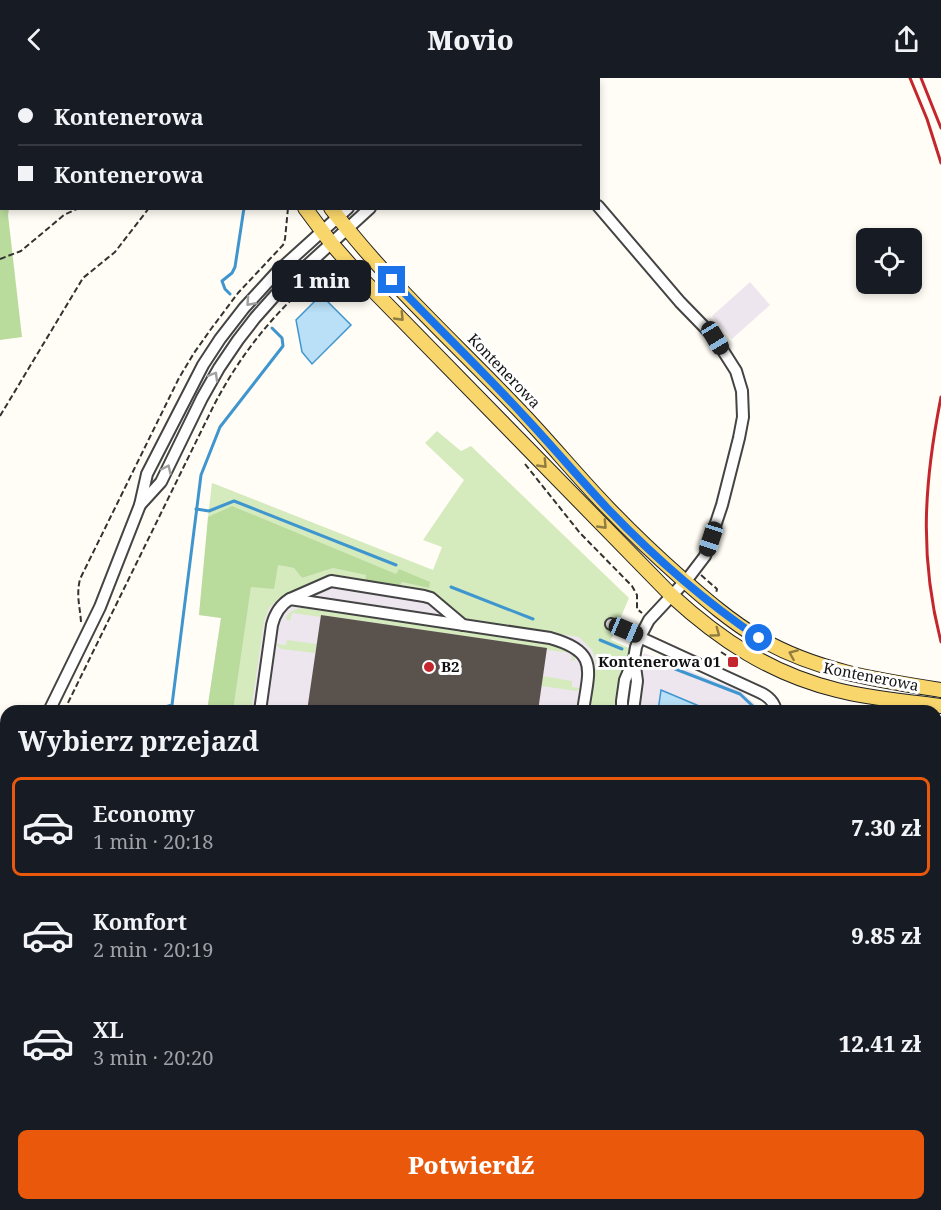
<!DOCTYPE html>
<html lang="pl">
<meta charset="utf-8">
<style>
body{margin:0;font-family:"Noto Serif",serif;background:#242831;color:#f1f3f6;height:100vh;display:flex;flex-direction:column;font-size:22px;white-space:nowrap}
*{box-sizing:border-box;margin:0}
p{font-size:20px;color:#9ea1a6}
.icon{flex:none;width:33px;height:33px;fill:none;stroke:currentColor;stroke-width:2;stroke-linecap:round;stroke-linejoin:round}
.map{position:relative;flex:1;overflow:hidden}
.sheet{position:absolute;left:0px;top:627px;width:942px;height:506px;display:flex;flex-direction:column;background:#171b24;border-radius:18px 18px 0 0;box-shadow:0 3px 9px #0003}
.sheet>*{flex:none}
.guide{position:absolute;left:0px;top:0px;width:600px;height:132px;box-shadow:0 3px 9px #0003;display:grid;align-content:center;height:132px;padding:0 18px;background:#171b24}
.fabs{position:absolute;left:856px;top:150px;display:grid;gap:12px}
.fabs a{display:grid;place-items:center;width:66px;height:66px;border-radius:9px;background:#171b24;box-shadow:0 3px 9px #0003;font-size:30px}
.end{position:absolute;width:27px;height:27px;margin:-14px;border:8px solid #1a73e8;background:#fff;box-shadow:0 0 0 3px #fff}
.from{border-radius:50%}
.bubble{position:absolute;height:42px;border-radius:9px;background:#171b24;box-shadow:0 3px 9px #0003;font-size:20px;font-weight:800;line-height:42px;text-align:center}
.car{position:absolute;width:18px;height:36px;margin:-18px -9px;border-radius:8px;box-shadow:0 0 4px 2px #0007;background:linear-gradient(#222 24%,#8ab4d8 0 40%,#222 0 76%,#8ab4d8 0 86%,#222 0)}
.guide b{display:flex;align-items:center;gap:21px;height:57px;font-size:22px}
.guide b+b{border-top:2px solid #363941}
.guide i{width:15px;height:15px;background:#f1f3f6}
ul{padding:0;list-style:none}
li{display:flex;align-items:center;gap:18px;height:99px;margin:0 12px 9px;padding:0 6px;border:3px solid transparent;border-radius:9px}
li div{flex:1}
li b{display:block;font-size:22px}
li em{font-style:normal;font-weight:800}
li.active{border-color:#ea580c}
li>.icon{width:54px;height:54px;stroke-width:1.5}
h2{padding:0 18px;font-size:27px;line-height:72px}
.action{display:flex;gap:12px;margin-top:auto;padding:12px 18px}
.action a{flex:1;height:69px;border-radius:9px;background:#ea580c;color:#fff;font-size:24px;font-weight:800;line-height:69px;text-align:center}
header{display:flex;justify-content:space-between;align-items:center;height:78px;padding:0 18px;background:#171b24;font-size:27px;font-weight:800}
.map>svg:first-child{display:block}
.industrial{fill:#eee6ef}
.green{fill:#d5ebbd}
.forest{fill:#b9dc9c}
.water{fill:#b9e0f7;stroke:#3f96cf;stroke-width:1.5}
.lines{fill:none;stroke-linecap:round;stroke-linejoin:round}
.stream{stroke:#3f96cf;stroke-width:3}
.building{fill:#5a524d}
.minor-casing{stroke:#444;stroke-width:14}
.major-casing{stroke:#222;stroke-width:16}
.path{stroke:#333;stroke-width:2;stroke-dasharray:6 3;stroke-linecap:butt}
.minor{stroke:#fff;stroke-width:10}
.major{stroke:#f9d66b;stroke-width:14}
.rail{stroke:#c4262e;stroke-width:3}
.oneway{stroke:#a0a0a0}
.oneway2{stroke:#917d42}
.route{stroke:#1a73e8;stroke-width:8}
.poi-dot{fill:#c4262e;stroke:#fff;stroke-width:2}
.labels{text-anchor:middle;stroke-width:6;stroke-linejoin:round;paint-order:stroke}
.street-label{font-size:15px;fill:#111;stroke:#fff}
.poi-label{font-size:15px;font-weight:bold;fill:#111;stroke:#fff;text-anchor:end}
</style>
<header><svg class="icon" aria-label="back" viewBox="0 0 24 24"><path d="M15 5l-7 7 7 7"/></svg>Movio<svg class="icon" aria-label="share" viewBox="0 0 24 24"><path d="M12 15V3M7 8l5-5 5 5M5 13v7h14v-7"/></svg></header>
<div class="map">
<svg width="941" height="1132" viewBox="0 0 941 1132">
<rect width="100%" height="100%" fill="#fffdf5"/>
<!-- industrial -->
<g class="industrial">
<polygon points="750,204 770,227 732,261 712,238"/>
<polygon points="212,405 629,570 628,580 642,582 644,575 741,613 762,633 207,633 221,540 199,537"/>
<polygon points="936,690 941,692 941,956 936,984"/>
<polygon points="170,1127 910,1127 909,1132 172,1132 172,1129"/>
</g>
<!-- green -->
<g class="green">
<polygon points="437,353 461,373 471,368 629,520 611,562 629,570 627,580 610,578 610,576 602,575 601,587 609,588 609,584 627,586 618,633 589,633 596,583 592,572 579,559 462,540 429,516 329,501 278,521 269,530 264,544 251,633 233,633 251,509 278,487 294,490 302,500 333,490 366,497 365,503 401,508 402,504 429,510 398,492 397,497 208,439 212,405 433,492 442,469 423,462 464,402 425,365"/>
<path d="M304,530L547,565C558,567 571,569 575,581V582L571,583L572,575L547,572L546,570L321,537V539L292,535L290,543L286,541L287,537C292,532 298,530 304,530Z"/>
<polygon points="287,562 317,566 315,575 281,571 277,568 277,566 286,567"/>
<polygon points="543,598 572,603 572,609 581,610 577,613 541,608"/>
<polygon points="0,876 6,879 6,1126 119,1127 118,1132 0,1132"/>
</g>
<!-- forest -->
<g class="forest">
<polygon points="0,0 30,0 29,1 2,2 2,130 9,131 8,137 22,259 0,262"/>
<polygon points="232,428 396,496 399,491 430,504 429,510 402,504 400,508 365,504 366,497 333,490 302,500 294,490 278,487 274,511 251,509 233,633 207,633 221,540 199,537 208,439"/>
<polygon points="936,1078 941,1078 941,1132 919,1132 920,1127 936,1126"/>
</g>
<!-- water -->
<g class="water">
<polygon points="321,217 351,247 312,286 302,274 296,242"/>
<polygon points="661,612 711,633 658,633"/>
</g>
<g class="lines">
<!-- stream -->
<g class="stream">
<polyline points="230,216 225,211 222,203 232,195 235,189 244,130"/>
<polyline points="196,431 209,433 234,423 396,487"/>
<polyline points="451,509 533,541"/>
<polyline points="600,562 622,571"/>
<polyline points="652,582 740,616 758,633"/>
<polyline points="151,633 172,627 201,397 220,349 283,268 282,260 272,250"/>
<polyline points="936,695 941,697"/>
<polyline points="0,853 6,840"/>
<polyline points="0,856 6,859"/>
<polyline points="133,1132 133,1126"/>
</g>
</g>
<!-- building -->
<polygon class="building" points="321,537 547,570 538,633 307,633"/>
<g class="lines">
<!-- minor casing -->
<g class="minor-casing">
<g id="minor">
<polyline points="498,0 499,2"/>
<polyline points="526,2 528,0"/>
<polyline points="598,128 680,224 715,260 736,293 742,313 743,339 739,360 722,427 705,478 689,499 649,542 640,559 636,569 634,581 625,602 622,623 622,633"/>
<polyline points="140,427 161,404 202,320 219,290 238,262 255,240 279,213 370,130"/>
<polyline points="290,521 331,503 424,518 431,520 463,547"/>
<path d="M611,546L759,614C768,618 774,623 776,633"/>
<polyline points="49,633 100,529 140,427 147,396 203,287 220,261 244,230 276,195 348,130"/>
<path d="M260,633L272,547C275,535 280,527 290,521L550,560C599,574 589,591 583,633"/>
<polyline points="633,633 637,603 634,581"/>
<polyline points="0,733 6,721"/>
<polyline points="189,1132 189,1126"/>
<polyline points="513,1132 514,1126"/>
<polyline points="605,1132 606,1126"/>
<polyline points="867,1132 869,1126"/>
</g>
</g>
<!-- major casing -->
<g class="major-casing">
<g id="major">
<polyline points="223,0 224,2"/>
<polyline points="245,0 246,2"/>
<path d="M305,130L331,165L365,204L671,517C720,562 771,596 837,612C871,621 906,623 941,628"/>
<path d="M331,130C386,203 454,264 516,329C548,362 576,397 608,430C631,454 655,477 680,499C705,521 730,543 759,560C816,593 877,602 941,612"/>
</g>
</g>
<!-- path -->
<g class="path">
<polyline points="0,181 21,173 64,137 79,130"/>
<polyline points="0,338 83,200 115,174 149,130"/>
<polyline points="525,386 580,455 632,508 637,517 637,531 642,535"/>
<polyline points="701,497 717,511 716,515"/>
<path d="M81,544C80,528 76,518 80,501L179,300L194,275L211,251L238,215L283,167L285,161L288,130"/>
<polyline points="721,574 738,585"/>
<path d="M64,633L214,327C240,277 273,236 315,200L322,198L349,204"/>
<polyline points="938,659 939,638"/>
<polyline points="936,679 941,680"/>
<polyline points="0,765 6,753"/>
<polyline points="0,892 6,893"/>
<polyline points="114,1132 115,1126"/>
</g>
<!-- minor -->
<use href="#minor" class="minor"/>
<!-- major -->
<use href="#major" class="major"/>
<!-- rail -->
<g class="rail">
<polyline points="910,0 927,41 941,85"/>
<polyline points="921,0 941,50"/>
<path d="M941,319C924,405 919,478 941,564"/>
</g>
</g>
<!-- one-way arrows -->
<defs><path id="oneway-chevron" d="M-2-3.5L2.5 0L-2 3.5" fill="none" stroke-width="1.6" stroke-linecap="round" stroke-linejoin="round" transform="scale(1.5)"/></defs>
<g class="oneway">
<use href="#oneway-chevron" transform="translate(250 224) rotate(132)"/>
<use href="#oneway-chevron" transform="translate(214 298) rotate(-60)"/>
<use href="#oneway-chevron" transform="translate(167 391) rotate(-65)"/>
</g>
<g class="oneway2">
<use href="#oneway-chevron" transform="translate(400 239) rotate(46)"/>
<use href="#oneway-chevron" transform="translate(543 386) rotate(46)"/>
<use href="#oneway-chevron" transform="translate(603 447) rotate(46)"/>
<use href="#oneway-chevron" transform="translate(716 555) rotate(36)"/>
<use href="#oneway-chevron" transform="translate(793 576) rotate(-157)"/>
</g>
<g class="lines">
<!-- route -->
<path class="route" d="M392,202C436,248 482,292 525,339C553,369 579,400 607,430C653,478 704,523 759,560"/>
</g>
<!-- markers -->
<g class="poi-dot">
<rect x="727" y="578" width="12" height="12" rx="3"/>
<circle cx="429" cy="589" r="6"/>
</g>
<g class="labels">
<!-- street labels -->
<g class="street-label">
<text transform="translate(504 293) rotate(46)" y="5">Kontenerowa</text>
<text transform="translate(871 599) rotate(11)" y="5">Kontenerowa</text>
</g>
<!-- poi labels -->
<g class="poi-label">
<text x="721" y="589">Kontenerowa 01</text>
<text x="441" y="594" text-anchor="start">B2</text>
</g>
</g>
</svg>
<div class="fabs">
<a><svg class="icon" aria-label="locate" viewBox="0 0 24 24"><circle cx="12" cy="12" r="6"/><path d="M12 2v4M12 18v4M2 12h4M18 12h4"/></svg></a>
</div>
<i class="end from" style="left:759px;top:560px"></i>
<i class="end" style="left:392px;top:202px"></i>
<div class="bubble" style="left:272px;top:182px;width:99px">1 min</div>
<i class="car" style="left:715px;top:260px;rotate:149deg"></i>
<i class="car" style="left:711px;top:461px;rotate:198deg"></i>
<i class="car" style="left:626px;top:552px;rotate:113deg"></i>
<div class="guide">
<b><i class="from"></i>Kontenerowa</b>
<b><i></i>Kontenerowa</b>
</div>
<section class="sheet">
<h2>Wybierz przejazd</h2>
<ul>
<li class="active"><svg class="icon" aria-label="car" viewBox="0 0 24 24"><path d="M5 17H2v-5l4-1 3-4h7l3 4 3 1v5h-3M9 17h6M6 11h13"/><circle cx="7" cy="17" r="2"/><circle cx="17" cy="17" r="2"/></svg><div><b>Economy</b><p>1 min · 20:18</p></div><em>7.30 zł</em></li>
<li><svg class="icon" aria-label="car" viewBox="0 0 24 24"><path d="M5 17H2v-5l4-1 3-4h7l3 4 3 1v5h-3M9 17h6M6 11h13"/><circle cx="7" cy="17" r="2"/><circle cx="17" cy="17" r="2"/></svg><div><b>Komfort</b><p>2 min · 20:19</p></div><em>9.85 zł</em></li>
<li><svg class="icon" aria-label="car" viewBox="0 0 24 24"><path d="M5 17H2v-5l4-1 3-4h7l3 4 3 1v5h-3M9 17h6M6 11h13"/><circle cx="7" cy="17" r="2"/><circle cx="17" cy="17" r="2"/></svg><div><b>XL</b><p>3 min · 20:20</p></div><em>12.41 zł</em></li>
</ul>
<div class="action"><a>Potwierdź</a></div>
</section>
</div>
